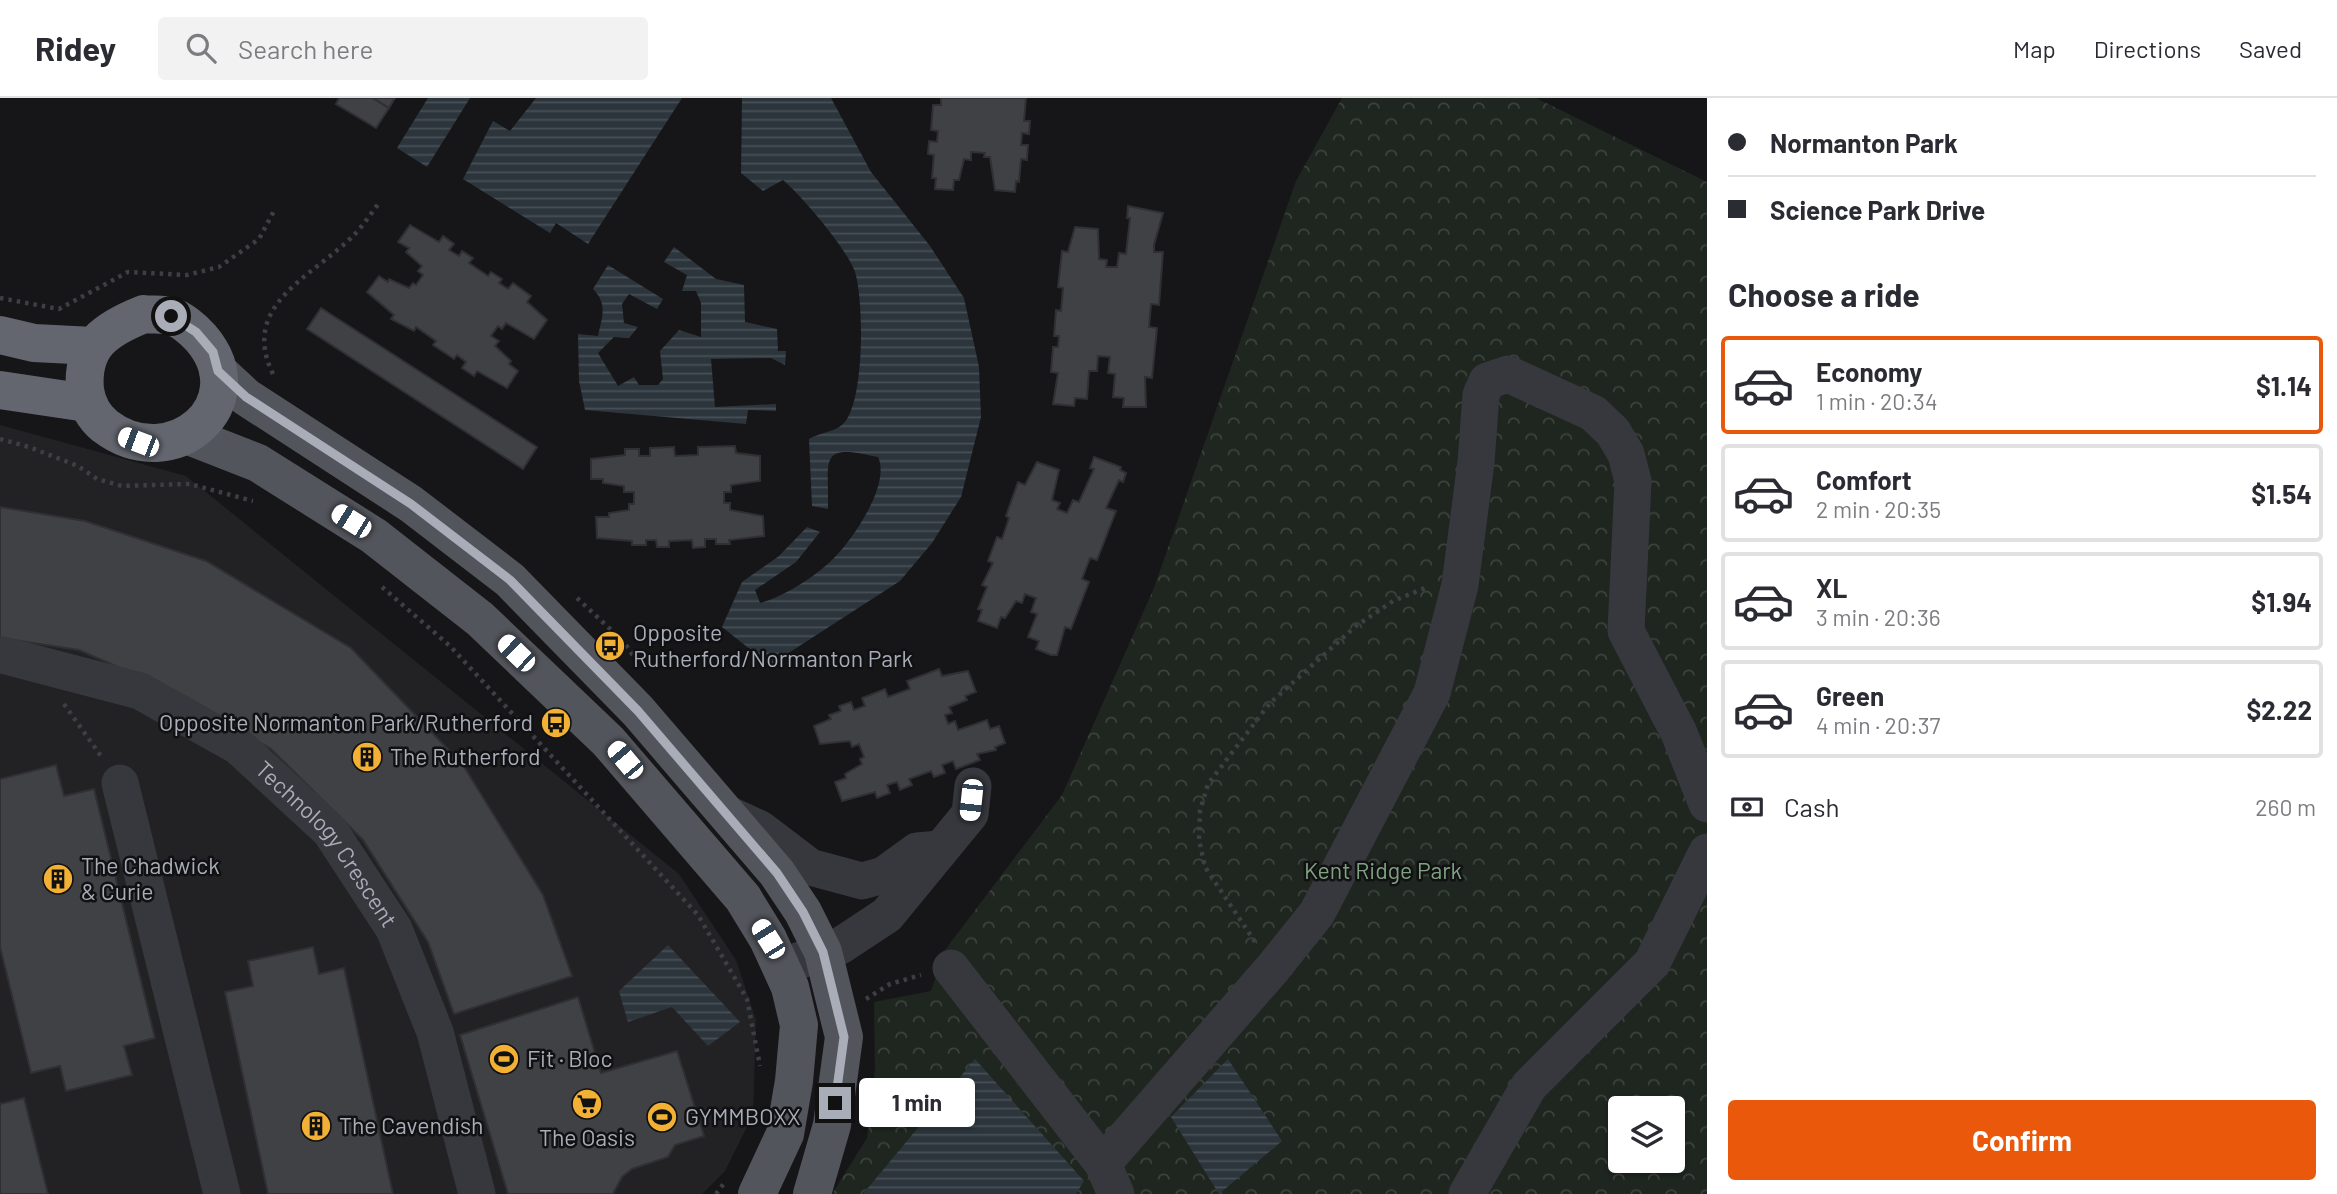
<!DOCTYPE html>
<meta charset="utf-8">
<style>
body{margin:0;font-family:Barlow,sans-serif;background:#f2f2f3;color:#2b2b33;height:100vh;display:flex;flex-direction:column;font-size:26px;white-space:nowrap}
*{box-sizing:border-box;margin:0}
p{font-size:23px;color:#7c7c81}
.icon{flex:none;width:38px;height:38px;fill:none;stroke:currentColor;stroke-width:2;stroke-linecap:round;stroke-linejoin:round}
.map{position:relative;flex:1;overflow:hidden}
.details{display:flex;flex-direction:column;background:#fff;width:630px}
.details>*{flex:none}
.hud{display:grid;align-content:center;height:154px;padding:0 21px;background:#fff}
.tools{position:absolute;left:1608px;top:998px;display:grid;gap:14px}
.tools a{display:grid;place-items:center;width:77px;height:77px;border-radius:7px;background:#fff;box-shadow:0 2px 5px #0004;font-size:35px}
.end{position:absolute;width:32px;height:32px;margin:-16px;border:9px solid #a8adb8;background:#111;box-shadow:0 0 0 4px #111}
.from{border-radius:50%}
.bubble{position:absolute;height:49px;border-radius:7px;background:#fff;box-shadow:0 2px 5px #0004;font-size:23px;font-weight:700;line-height:49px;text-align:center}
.car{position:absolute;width:21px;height:42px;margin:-21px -10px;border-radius:9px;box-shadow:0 0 5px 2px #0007;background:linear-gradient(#fff 24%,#345 0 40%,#fff 0 76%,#345 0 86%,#fff 0)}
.hud b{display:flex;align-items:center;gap:24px;height:66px;font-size:26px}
.hud b+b{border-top:2px solid #e1e1e2}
.hud i{width:18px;height:18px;background:#2b2b33}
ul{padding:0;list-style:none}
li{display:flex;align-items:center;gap:21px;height:98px;margin:0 14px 10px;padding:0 7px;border:4px solid #e1e1e2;border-radius:7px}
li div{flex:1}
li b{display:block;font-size:26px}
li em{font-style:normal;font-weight:700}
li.selected{border-color:#ea580c}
li>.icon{width:63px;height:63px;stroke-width:1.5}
h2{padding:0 21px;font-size:32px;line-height:84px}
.pay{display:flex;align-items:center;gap:18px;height:77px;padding:0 21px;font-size:26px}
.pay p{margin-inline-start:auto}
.primary-button{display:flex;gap:14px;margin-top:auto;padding:14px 21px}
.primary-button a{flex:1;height:80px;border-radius:7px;background:#ea580c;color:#fff;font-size:28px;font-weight:700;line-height:80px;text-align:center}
header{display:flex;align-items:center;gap:42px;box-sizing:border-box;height:98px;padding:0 35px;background:#fff;border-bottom:2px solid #e1e1e2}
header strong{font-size:33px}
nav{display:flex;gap:38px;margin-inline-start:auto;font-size:24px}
.search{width:490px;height:63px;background:#f2f2f3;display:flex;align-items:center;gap:18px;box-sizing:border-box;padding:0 24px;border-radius:7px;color:#7c7c81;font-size:26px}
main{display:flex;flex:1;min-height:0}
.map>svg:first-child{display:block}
.built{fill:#222225}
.park{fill:url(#park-crowns);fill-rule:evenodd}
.water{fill:url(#water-rules)}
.building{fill:#404145;stroke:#303034;stroke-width:2}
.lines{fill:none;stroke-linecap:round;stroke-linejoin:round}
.path{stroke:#3d3f44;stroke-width:4.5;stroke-dasharray:3.5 5;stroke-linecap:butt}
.minor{stroke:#37383d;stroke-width:37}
.major{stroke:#53555c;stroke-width:38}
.highway{stroke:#63666e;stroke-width:38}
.route{stroke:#a8adb8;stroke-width:9}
.labels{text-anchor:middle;stroke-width:5;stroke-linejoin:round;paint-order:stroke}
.poi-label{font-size:23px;fill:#a8adb8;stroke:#111113;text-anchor:start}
.street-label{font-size:23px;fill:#a8adb8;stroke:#111113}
.park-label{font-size:23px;fill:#7fa381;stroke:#111113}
</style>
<header>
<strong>Ridey</strong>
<div class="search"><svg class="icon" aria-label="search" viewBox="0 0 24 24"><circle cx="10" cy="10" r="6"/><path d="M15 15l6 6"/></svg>Search here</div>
<nav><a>Map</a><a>Directions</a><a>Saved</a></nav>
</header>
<main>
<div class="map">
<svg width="1707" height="1096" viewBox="0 0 1707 1096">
<defs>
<pattern id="park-crowns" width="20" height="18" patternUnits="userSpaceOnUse" patternTransform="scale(1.75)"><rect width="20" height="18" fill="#1e261f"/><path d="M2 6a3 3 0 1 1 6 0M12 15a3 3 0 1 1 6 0" fill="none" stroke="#3c433d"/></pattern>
<pattern id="water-rules" width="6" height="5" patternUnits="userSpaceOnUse" patternTransform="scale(1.75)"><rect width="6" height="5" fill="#2c353c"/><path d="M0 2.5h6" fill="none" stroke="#485056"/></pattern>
</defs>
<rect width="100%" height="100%" fill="#161618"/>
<!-- built -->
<polygon class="built" points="0,327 186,378 679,776 736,862 756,922 753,1017 725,1073 702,1096 0,1096"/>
<!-- park -->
<path class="park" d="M1342,0H1536L1707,84V1096H832L867,1040L875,972L874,904L931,893L945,852L1062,697L1154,490L1296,83ZM1620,1010H1673V1062H1620Z"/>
<!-- water -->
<g class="water">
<polygon points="428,0 470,0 427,69 397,50"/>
<polygon points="536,0 682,0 588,146 556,125 550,135 463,81 493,23 510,33"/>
<path d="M742,0H831L871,74L930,148L964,200L979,269L981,319L961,399L932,445L900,483L770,567L722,529L742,484L779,458L807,429L820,434L796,464L755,492L760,505C785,498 815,479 834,460C853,441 891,386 878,359C818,345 829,359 828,411L812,408L809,341C818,335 835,334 843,326C865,305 864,202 855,174C847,151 802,98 783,82L763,93L741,75Z"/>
<path d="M674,149L716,181L744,187L745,224L777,231L778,253H786L785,267L771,260L711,261L715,309L776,306V313L748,312L746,326L585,312L579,283L578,236L598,238C602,219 608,206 593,191L608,167L663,201L657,211L629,196L622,206L624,225L638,229L629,240L614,239L598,255L618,288L634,279L639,287H658L663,281L660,253L679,232L701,239V205L696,193H682L687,177L664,164Z"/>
<polygon points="668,847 740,924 708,948 672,909 628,924 619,893"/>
<polygon points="975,961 1084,1083 1076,1096 863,1096"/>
<polygon points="1228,961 1282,1043 1219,1096 1171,1019"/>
</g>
<!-- building -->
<g class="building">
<polygon points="339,0 373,0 389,10 376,30 336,6"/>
<polygon points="373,0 395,0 389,10"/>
<polygon points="941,0 1026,0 1024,23 1030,23 1029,36 1022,35 1021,47 1028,47 1027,62 1021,61 1019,84 1016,83 1015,94 995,92 990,59 984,59 985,55 971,54 971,62 964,61 959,82 954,82 953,92 935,91 936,80 932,80 934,57 928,56 929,43 937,44 938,33 931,32 933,7 941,7"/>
<polygon points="1128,108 1163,115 1154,147 1154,154 1163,154 1159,207 1151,206 1149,229 1157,230 1152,280 1145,279 1146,309 1123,309 1124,300 1113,299 1115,276 1108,275 1110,259 1098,258 1097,273 1089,273 1087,301 1075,300 1074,308 1053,306 1058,275 1051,274 1053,249 1058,249 1059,238 1054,238 1056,212 1061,213 1063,190 1058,189 1062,153 1068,154 1075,129 1098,131 1099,161 1107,162 1106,169 1117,169 1119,155 1126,156 1130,120 1127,120"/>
<polygon points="410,127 439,144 443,138 454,146 449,152 459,158 462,153 473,160 469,165 488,178 491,174 502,181 499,185 508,191 513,185 531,198 527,204 547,222 534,241 506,225 502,231 498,228 491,238 499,243 495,248 511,263 509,266 518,273 507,290 477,273 474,278 462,270 466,264 457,257 454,261 433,247 436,243 416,229 414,233 391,221 394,217 367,194 379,178 388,184 389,181 409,190 413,185 416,187 423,177 418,173 422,168 406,154 409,150 398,144"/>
<polygon points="321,210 537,349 523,371 307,231"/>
<polygon points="735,348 736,355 760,358 760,383 731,387 731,394 724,394 724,405 730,405 730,412 763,418 764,438 729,442 730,446 716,446 716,441 705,441 705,449 693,450 692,442 669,443 669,449 657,449 656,442 646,442 646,447 632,447 632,443 597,440 596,419 609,419 609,415 629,412 629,406 634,406 634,394 624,394 624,388 603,385 603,381 591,381 591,361 625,357 625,351 639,351 639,358 650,358 650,350 674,349 675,358 698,357 698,349"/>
<polygon points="1094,359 1121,369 1120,372 1126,375 1123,384 1119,382 1106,410 1116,413 1097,462 1090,460 1082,481 1089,484 1071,531 1065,529 1057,557 1051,557 1036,551 1039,543 1028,539 1037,516 1031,514 1036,500 1025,496 1022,505 1016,503 1005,520 1001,519 997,530 978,523 982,512 978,511 987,489 982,487 993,465 988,463 997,439 1002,441 1009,420 1006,418 1018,384 1025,387 1037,364 1059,372 1052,402 1060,405 1057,411 1067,415 1073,402 1079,404 1094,371 1090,370"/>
<polygon points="0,409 85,423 206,463 351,550 463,667 543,797 572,878 454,916 428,844 363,742 271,651 168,591 79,552 0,540"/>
<polygon points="939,571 942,578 968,573 976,594 965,598 967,602 949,609 952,615 945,617 948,626 955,623 958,632 987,622 990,631 999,628 1005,645 995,649 996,652 977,656 980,662 956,671 953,663 942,667 945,675 934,679 931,673 909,681 912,687 900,692 897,684 887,687 890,695 877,700 875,694 842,703 835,684 846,680 845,676 862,666 860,661 864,659 859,646 852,649 850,643 820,646 814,628 831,621 829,617 841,613 839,608 851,604 854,612 865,608 862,600 885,591 888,599 910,591 907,583"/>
<polygon points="56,667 64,698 94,691 155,940 124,948 132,977 66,993 60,968 31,975 0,849 0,681"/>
<polygon points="313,849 319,876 344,870 393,1096 268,1096 225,894 253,888 248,863"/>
<polygon points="578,899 601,975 677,953 704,1038 675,1047 668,1059 632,1071 622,1079 613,1096 508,1096 460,937"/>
<polygon points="24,1000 48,1096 0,1096 0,1006"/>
</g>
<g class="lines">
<!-- path -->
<g class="path">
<polyline points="0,200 59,211 128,174 187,177 219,169 259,141 275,111"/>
<path d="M273,276C239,207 312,179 353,138C363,128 371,115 380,104"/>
<polyline points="0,341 29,349 78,368 97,381 122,388 190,386 253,403"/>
<polyline points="382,489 450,548 698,817 747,901 760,968"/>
<polyline points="577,500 624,544 634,559"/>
<polyline points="64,606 103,661"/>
<polyline points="1255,844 1205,769 1199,742 1200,713 1208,686 1270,605 1356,528 1393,503 1428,489"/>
<polyline points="866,901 890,886 921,877"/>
<polyline points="716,1096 725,1084"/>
</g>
<!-- minor -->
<g class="minor">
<path id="s1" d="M2,557L140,593L238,648L330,733L394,831L435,934L477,1096"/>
<polyline points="120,685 222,1096"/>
<polyline points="730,717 760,731 810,769 862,783 884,777 917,753 940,751"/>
<polyline points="781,869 840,848 887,817 970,716 973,688"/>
<polyline points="951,870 1103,1066 1116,1096"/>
<polyline points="1112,1055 1273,870 1317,815 1432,595 1460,487 1476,364 1481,297 1487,283 1508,276 1593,315 1613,334 1626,356 1633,383 1626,533 1679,635 1707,706"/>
<polyline points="1467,1096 1529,988 1652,865 1707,754"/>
</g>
<!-- major -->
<g class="major">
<polyline points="218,273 246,299 411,406 510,482 638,613 777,775 803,814 823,854 844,939 832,1027 812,1096"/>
<polyline points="189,338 258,365 374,438 480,521 608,643 743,800 768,841 790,889 799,927 794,983 785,1036 757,1096"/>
</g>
<!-- highway -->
<g class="highway">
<path d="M144,216C152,217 163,216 171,218C181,221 194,232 201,240C257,305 172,379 105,328C94,319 87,306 85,292C81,247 106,231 144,216Z"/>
<polyline points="0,237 34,245 93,248"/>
<polyline points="0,292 87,305"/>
</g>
</g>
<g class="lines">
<!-- route -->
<polyline class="route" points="171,218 196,234 213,254 218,273 246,299 411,406 510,482 638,613 777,775 803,814 823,854 844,939 835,1005"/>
</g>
<!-- icons -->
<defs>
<g id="bus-disc" transform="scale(1.575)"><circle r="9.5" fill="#f2b134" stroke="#111113"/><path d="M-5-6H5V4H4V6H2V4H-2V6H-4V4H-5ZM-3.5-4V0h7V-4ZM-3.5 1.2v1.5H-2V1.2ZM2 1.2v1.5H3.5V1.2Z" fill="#111"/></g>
<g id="building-disc" transform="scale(1.575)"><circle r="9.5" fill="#f2b134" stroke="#111113"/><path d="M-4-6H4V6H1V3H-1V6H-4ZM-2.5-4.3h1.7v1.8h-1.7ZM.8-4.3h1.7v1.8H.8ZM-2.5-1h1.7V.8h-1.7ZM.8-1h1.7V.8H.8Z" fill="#111"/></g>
<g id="stadium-disc" transform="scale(1.575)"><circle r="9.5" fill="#f2b134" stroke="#111113"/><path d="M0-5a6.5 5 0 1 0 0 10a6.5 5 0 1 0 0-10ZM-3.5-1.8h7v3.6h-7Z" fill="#111"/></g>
<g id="supermarket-disc" transform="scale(1.575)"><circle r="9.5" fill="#f2b134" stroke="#111113"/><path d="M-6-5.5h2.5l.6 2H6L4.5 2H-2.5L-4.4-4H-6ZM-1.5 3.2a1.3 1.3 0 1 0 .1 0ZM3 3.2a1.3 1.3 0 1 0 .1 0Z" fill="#111"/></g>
</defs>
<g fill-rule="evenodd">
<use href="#bus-disc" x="610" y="548"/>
<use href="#bus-disc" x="556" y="625"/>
<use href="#building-disc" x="367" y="659"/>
<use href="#building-disc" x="58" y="781"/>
<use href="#stadium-disc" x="504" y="961"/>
<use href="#supermarket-disc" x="587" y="1006"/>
<use href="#stadium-disc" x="662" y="1019"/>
<use href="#building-disc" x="316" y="1028"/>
</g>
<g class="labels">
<!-- poi labels -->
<g class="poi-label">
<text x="633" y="543">Opposite<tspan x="633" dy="26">Rutherford/Normanton Park</tspan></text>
<text x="533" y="633" text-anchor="end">Opposite Normanton Park/Rutherford</text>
<text x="390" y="667">The Rutherford</text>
<text x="81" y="776">The Chadwick<tspan x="81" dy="26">&amp; Curie</tspan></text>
<text x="527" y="969">Fit · Bloc</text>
<text x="685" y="1027">GYMMBOXX</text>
<text x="339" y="1036">The Cavendish</text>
<text x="587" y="1048" text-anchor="middle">The Oasis</text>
</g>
<!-- street labels -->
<g class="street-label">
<text dy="8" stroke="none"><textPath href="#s1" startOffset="388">Technology Crescent</textPath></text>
</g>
<!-- park labels -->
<g class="park-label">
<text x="1383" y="781">Kent Ridge Park</text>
</g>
</g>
</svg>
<div class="tools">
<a><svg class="icon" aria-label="layers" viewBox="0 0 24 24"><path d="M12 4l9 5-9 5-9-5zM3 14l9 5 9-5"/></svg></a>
</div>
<i class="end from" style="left:171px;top:218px"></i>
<i class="end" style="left:835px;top:1005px"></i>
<div class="bubble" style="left:859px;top:980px;width:116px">1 min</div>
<i class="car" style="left:138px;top:344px;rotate:291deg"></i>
<i class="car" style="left:351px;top:423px;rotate:302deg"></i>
<i class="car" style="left:516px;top:555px;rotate:314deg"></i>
<i class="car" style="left:625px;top:662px;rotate:320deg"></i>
<i class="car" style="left:971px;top:702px;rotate:186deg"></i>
<i class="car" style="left:768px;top:841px;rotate:328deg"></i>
</div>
<section class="details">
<div class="hud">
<b><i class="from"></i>Normanton Park</b>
<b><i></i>Science Park Drive</b>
</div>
<h2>Choose a ride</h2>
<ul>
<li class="selected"><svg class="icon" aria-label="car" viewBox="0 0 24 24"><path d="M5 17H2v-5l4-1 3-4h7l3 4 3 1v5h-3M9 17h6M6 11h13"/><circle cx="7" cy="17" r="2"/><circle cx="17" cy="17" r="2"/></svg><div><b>Economy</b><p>1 min · 20:34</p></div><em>$1.14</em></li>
<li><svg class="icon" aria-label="car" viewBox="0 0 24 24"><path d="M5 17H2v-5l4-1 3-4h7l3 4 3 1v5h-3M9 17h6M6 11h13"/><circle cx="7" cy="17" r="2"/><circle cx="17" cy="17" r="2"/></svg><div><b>Comfort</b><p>2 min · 20:35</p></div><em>$1.54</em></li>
<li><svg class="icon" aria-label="car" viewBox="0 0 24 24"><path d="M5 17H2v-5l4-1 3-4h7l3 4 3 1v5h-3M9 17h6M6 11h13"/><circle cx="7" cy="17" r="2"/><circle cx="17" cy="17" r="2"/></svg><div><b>XL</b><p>3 min · 20:36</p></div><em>$1.94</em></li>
<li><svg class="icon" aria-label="car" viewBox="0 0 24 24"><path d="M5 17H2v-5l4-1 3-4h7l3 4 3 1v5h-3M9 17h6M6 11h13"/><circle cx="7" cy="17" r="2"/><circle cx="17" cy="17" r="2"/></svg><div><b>Green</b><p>4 min · 20:37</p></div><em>$2.22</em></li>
</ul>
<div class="pay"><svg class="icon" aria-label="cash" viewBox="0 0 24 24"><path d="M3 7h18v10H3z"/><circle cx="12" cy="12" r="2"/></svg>Cash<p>260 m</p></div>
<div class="primary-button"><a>Confirm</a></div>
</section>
</main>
